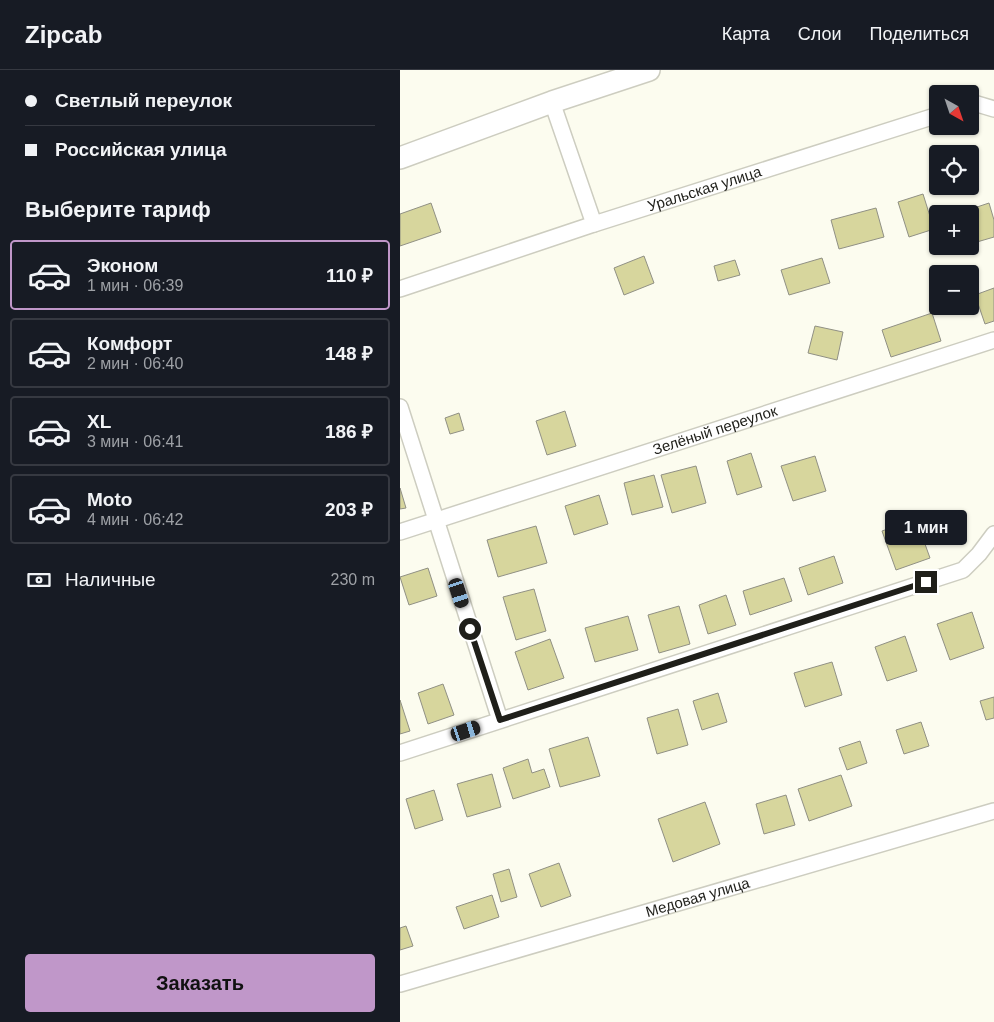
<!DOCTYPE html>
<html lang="ru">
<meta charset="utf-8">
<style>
body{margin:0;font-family:Arial,sans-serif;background:#242831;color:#f1f3f6;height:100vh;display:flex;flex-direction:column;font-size:19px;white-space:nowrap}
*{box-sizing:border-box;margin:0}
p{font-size:16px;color:#9ea1a6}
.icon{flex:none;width:28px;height:28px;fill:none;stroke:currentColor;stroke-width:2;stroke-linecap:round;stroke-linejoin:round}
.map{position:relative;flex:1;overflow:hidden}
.details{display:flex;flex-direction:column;background:#171b24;width:400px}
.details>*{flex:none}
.top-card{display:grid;align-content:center;height:110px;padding:0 25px;background:#171b24}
.needle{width:32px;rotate:140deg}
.buttons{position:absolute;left:529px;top:15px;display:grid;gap:10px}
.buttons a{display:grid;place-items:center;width:50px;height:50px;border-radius:5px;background:#171b24;box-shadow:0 1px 4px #0004;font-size:25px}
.end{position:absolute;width:22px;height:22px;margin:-11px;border:6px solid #1f1f1a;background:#fff;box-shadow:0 0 0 2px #fff}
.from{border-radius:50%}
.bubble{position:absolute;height:35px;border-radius:5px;background:#171b24;box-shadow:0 1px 4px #0004;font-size:16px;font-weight:800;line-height:35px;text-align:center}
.car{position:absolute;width:15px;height:30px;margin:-15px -8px;border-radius:6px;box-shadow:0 0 4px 1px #0007;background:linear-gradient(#222 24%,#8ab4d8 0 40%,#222 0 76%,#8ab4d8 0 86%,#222 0)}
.top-card b{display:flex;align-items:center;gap:18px;height:48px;font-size:19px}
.top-card b+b{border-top:1px solid #363941}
.top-card i{width:12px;height:12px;background:#f1f3f6}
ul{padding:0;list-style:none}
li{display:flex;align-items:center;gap:15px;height:70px;margin:0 10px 8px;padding:0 15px;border:2px solid #363941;border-radius:5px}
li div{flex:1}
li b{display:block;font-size:19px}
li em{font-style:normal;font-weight:800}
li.selected{border-color:#c097c9}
li>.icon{width:45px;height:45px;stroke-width:1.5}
h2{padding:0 25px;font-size:22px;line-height:60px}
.pay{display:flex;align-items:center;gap:12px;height:55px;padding:0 25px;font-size:19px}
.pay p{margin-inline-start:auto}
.cta{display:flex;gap:10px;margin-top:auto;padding:10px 25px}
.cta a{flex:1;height:58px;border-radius:5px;background:#c097c9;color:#111;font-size:20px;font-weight:800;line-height:58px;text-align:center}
header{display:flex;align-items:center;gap:30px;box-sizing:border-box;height:70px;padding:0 25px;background:#171b24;border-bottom:1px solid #363941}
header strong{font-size:24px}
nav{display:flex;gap:28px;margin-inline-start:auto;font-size:18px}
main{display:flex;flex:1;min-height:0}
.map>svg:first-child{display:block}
.building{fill:#d7d69d;stroke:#909084}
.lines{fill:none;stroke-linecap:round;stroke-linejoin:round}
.street-casing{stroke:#cdcdc0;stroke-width:18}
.secondary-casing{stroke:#cdcdc0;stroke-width:24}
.street{stroke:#fff;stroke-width:15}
.secondary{stroke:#fff;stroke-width:21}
.route{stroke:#1f1f1a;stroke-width:6}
.labels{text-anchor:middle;stroke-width:5;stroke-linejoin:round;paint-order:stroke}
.street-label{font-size:15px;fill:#1f1f1a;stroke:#fcfcef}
</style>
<header>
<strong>Zipcab</strong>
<nav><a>Карта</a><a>Слои</a><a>Поделиться</a></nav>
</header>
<main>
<section class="details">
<div class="top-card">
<b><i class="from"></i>Светлый переулок</b>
<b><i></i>Российская улица</b>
</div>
<h2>Выберите тариф</h2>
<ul>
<li class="selected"><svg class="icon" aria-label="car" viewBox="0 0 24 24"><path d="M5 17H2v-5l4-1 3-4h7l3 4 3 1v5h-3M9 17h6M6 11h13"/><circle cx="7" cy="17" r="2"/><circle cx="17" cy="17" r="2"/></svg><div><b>Эконом</b><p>1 мин · 06:39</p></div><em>110 ₽</em></li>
<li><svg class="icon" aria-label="car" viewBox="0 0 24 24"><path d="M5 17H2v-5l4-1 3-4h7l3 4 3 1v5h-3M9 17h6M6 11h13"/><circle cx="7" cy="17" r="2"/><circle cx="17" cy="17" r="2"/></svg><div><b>Комфорт</b><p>2 мин · 06:40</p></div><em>148 ₽</em></li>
<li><svg class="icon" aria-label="car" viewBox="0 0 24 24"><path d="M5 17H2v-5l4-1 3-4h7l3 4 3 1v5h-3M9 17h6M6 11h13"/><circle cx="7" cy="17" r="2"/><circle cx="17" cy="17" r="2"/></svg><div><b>XL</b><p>3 мин · 06:41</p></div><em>186 ₽</em></li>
<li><svg class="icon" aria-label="car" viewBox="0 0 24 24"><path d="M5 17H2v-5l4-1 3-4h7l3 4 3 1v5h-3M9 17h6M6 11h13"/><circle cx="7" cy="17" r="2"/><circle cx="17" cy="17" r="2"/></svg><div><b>Moto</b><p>4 мин · 06:42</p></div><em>203 ₽</em></li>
</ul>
<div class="pay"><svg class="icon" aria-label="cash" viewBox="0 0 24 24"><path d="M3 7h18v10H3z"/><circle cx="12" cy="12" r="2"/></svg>Наличные<p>230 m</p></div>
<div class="cta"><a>Заказать</a></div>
</section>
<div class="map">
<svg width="594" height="952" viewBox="0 0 594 952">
<rect width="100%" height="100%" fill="#fcfcef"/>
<!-- building -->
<g class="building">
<polygon points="523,124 534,159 509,167 498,132"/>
<polygon points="31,133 41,162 0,176 0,144"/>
<polygon points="589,133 594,150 594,167 570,174 570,144 556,144"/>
<polygon points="476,138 484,167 439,179 431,150"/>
<polygon points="244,186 254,213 224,225 214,198"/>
<polygon points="422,188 430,213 389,225 381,200"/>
<polygon points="335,190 340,205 318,211 314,196"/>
<polygon points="594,218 594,251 585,254 575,225"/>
<polygon points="532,243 541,271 491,287 482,260"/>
<polygon points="415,256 443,262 437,290 408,283"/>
<polygon points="165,341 176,376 147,385 136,351"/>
<polygon points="59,343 64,360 50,364 45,348"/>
<polygon points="351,383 362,417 337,425 327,391"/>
<polygon points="415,386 426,421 393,431 381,396"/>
<polygon points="296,396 306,433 272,443 261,405"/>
<polygon points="254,405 263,437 232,445 224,413"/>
<polygon points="0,418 6,438 0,439"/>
<polygon points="199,425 208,454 174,465 165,436"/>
<polygon points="516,449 530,488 496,500 482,461"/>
<polygon points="136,456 147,493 98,507 87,470"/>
<polygon points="434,486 443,513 408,525 399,498"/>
<polygon points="28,498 37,526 9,535 0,507"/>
<polygon points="384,508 392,531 350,545 343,521"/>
<polygon points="134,519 146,561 116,570 103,527"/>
<polygon points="326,525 336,555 308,564 299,535"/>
<polygon points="279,536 290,574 259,583 248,545"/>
<polygon points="572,542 584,578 550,590 537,554"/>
<polygon points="228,546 238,580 195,592 185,558"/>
<polygon points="505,566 517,601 487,611 475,577"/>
<polygon points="150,569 164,608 128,620 115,582"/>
<polygon points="432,592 442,625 405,637 394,603"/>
<polygon points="43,614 54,645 28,654 18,623"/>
<polygon points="318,623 327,652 302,660 293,631"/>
<polygon points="594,627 594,648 586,650 580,631"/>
<polygon points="0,630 10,661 0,664"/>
<polygon points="278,639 288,675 257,684 247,648"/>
<polygon points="521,652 529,676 504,684 496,660"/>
<polygon points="188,667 200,706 160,717 149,679"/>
<polygon points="460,671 467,693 447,700 439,678"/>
<polygon points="128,689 132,703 144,699 150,717 113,729 103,698"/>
<polygon points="92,704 101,737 67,747 57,714"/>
<polygon points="441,705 452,736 409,751 398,719"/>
<polygon points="34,720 43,750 15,759 6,729"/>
<polygon points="386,725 395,755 364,764 356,734"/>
<polygon points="305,732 320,774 273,792 258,749"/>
<polygon points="159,793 171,826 141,837 129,804"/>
<polygon points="109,799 117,827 101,832 93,804"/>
<polygon points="92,825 99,847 64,859 56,837"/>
<polygon points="6,856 13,876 0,880 0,858"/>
</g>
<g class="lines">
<!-- street casing -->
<g class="street-casing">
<g id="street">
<path id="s1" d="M152,32L194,154L538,45"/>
<polyline points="570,35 574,33 594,39"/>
<polyline points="0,219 194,154"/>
<polyline points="0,337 100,650"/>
<path id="s2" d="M0,462L594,270"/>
<polyline points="0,683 563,500 579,484 594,464"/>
<path id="s3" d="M0,914L594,741"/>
</g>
</g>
<!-- secondary casing -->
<g class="secondary-casing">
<polyline id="secondary" points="0,88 152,32 249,0"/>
</g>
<!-- street -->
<use href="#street" class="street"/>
<!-- secondary -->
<use href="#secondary" class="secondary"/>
</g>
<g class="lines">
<!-- route -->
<polyline class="route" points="70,559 100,650 526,512"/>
</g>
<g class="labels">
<!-- street labels -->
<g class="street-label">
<text dy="5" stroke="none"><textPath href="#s1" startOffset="245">Уральская улица</textPath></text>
<text dy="5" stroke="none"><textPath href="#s2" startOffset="331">Зелёный переулок</textPath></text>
<text dy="5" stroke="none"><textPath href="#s3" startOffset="310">Медовая улица</textPath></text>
</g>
</g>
</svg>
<div class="buttons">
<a><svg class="needle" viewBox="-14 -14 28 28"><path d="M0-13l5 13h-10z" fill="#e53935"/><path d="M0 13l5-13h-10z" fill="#9ea1a6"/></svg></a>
<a><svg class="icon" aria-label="locate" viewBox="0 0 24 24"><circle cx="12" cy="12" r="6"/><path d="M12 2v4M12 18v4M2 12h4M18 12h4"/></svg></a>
<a>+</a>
<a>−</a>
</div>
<i class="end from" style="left:70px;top:559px"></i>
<i class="end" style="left:526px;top:512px"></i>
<div class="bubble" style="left:485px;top:440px;width:82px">1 мин</div>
<i class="car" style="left:59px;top:523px;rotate:162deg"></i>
<i class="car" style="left:66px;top:661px;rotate:72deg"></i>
</div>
</main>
